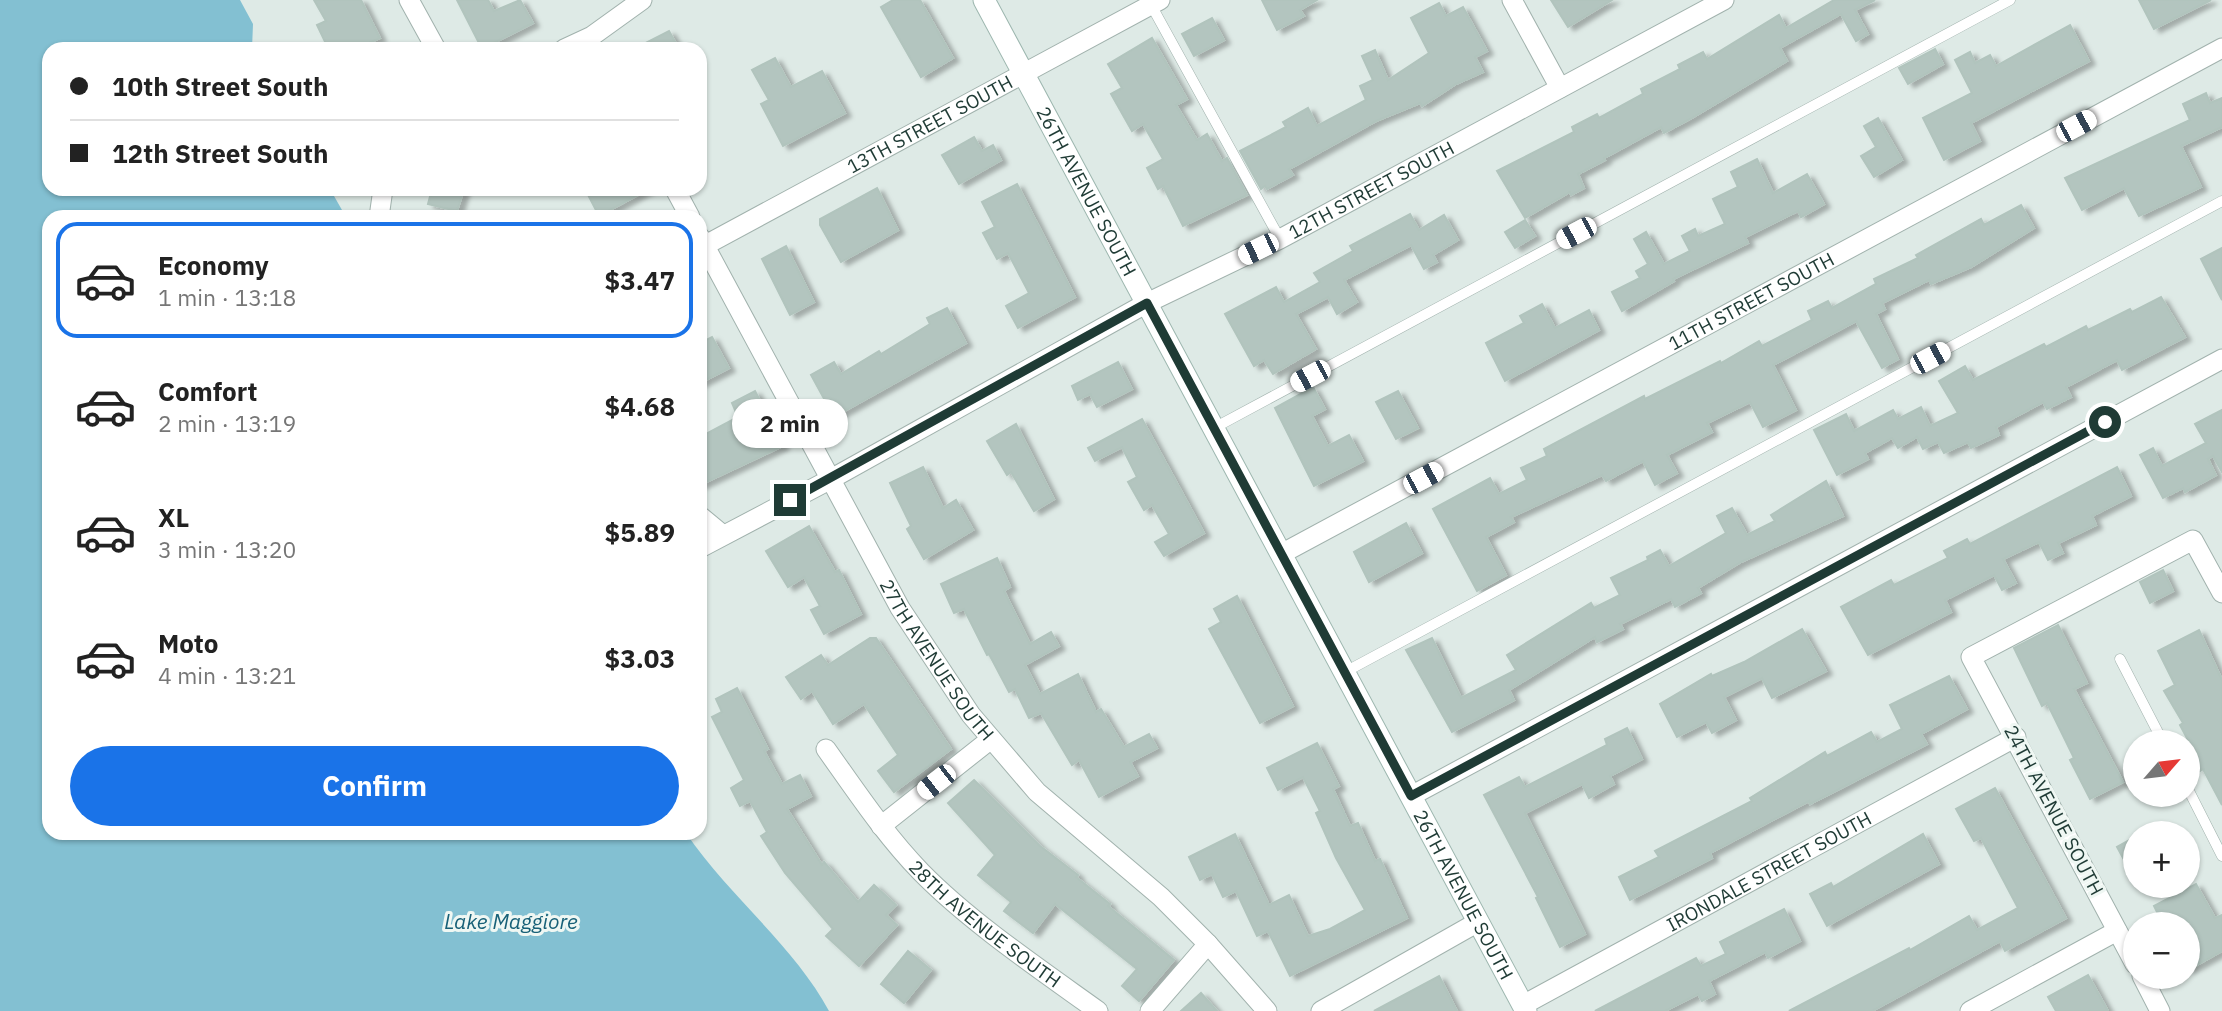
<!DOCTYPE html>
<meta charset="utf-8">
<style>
body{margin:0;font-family:"IBM Plex Sans",sans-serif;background:#f6f6f6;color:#222;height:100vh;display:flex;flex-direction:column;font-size:26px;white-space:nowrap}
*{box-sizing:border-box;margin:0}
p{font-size:23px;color:#767676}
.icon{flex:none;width:38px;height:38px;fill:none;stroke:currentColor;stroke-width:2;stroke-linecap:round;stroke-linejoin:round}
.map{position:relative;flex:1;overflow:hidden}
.details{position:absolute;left:42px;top:210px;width:665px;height:630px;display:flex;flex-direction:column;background:#fff;border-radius:21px;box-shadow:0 2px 5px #0004}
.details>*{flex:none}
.guide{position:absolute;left:42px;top:42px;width:665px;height:154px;border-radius:21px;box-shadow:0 2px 5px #0004;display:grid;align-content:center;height:154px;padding:0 28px;background:#fff}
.needle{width:46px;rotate:62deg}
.controls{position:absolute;left:2123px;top:730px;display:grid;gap:14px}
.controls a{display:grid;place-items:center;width:77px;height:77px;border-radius:50%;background:#fff;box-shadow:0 2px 5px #0004;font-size:35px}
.end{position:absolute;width:32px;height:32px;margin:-16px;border:9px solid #1f3b35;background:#fff;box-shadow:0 0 0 4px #fff}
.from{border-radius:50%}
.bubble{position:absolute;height:49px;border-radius:24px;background:#fff;box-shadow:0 2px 5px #0004;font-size:23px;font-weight:700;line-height:49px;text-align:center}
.car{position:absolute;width:21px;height:42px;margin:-21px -10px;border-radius:9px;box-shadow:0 0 5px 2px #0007;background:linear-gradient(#fff 24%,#345 0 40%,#fff 0 76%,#345 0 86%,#fff 0)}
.guide b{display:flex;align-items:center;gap:24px;height:66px;font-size:26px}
.guide b+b{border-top:2px solid #e0e0e0}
.guide i{width:18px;height:18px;background:#222}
ul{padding:12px 0 0;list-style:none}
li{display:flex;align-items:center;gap:21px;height:116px;margin:0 14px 10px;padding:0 14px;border:4px solid transparent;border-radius:21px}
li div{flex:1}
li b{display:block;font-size:26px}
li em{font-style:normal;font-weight:700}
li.current{border-color:#1a73e8}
li>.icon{width:63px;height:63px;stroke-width:1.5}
.primary-button{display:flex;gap:14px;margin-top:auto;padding:14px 28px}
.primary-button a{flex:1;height:80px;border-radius:42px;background:#1a73e8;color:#fff;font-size:28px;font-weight:700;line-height:80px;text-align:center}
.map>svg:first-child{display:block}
.water{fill:#83c0d2}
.building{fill:#b3c5bf;stroke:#b1c4bd;stroke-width:2;filter:url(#shadow)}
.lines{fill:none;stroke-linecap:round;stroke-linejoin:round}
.lane-casing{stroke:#a1b2ad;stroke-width:11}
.street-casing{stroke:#a1b2ad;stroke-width:21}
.secondary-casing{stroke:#9db7af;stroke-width:23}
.lane{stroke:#fff;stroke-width:10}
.street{stroke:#fff;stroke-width:19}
.secondary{stroke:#fff;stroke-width:21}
.route{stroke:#1f3b35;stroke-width:9}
.labels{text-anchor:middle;stroke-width:6;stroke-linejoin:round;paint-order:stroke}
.street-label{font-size:19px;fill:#1f3b35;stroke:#eff7f3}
.water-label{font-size:21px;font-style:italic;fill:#186178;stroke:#eff7f3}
</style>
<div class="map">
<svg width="2222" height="1011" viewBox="0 0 2222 1011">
<defs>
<filter id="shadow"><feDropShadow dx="6" dy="3.5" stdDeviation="2" flood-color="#0004"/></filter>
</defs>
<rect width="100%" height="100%" fill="#deeae6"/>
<!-- water -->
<path class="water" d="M0,0H240L253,24L252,49H49V189H330L346,217H49V833H686C728,895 795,947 829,1011H0Z"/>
<!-- building -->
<g class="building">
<polygon points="314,0 361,0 380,38 356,49 343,49 340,43 328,48 317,25 326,21"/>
<polygon points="457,0 488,0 494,11 520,0 533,23 482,49"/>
<polygon points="893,0 920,0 953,58 921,77 881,7"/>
<polygon points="1262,0 1317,0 1300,10 1304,16 1277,30"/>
<polygon points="1551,0 1612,0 1568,27"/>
<polygon points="1834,0 1875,0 1855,10 1868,34 1856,41 1841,14 1780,48 1787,61 1692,118 1664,133 1661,127 1604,158 1605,160 1578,174 1584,188 1571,195 1570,192 1525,218 1497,171 1574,132 1572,127 1597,114 1599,118 1643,94 1641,89 1680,69 1678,65 1703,52 1707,59 1779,15 1786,28"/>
<polygon points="2139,0 2211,0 2154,29"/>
<polygon points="1439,3 1446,16 1463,7 1487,51 1475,57 1483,72 1456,84 1422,106 1420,103 1376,121 1289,169 1293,175 1267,189 1265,186 1261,189 1240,151 1286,127 1283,122 1308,108 1317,126 1366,100 1360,86 1373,80 1362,56 1375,50 1388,80 1429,53 1411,18"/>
<polygon points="1212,18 1224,40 1194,56 1182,34"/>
<polygon points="2070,25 2089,61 1971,123 1980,141 1944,160 1923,118 1972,93 1955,60 1970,52 1975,63 1990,55 1996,66"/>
<polygon points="669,31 679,49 634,49"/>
<polygon points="1152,38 1187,99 1176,105 1197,140 1207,134 1222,161 1227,158 1247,195 1183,226 1163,186 1158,189 1147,168 1163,159 1143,124 1132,131 1111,94 1122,88 1108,64"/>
<polygon points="1935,49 1943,64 1908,84 1899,68"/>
<polygon points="775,58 791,87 822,71 845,113 783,146 761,104 769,100 752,70"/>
<polygon points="2206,93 2210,103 2222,98 2222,127 2181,146 2201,187 2139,216 2124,188 2082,210 2065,178 2190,120 2183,104"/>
<polygon points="1878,118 1902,160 1874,177 1861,156 1876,147 1864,126"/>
<polygon points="974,137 982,151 993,145 1001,160 959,184 942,155"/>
<polygon points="1757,159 1773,193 1807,174 1824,204 1801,217 1798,211 1745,237 1748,243 1673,279 1674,281 1622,311 1612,292 1640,278 1636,271 1648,264 1634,239 1646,232 1664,264 1690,251 1682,236 1695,229 1698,236 1725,224 1713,199 1738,187 1731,172"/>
<polygon points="1017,184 1075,297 1018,328 1006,306 1029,293 1008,253 997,259 983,233 995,227 982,202"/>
<polygon points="877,188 898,230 841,262 820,225 820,219"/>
<polygon points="432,189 464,189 457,211 428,204"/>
<polygon points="585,189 649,189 599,216"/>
<polygon points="2021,205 2034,228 1971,267 1931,284 1929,280 1882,303 1885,309 1876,314 1898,359 1882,368 1856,321 1773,365 1796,410 1763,427 1750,402 1707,423 1712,432 1667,455 1677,473 1655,485 1643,461 1606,481 1602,475 1511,517 1514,522 1486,537 1506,575 1477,591 1433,509 1490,478 1499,494 1527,480 1521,468 1547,456 1544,449 1644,396 1645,399 1720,361 1721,363 1759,341 1762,346 1812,320 1808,311 1828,301 1832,308 1876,284 1874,279 1918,258 1916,255 1981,219 1984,225"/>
<polygon points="1410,214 1419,230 1444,215 1458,240 1433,255 1437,262 1424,269 1411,245 1344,280 1357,302 1337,314 1328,297 1296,314 1316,349 1273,374 1264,360 1254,366 1225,314 1276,287 1284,302 1320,282 1314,273 1353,251 1350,246"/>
<polygon points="1525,220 1535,236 1515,248 1505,232"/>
<polygon points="786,246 814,302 790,315 762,259"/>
<polygon points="2222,248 2222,300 2201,259"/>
<polygon points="2161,297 2185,337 2122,370 2117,360 2066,387 2071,397 2047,409 2043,402 1996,427 1999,435 1971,448 1968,442 1944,453 1938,442 1923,449 1917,437 1898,448 1892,438 1865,453 1868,459 1837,475 1814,430 1846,414 1854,431 1893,410 1898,419 1921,407 1930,426 1958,413 1939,381 1965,366 1973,380 2044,344 2046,347 2086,326 2088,330 2130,309 2132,312"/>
<polygon points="1542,304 1555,328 1589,310 1599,330 1505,381 1486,343 1524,323 1520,316"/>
<polygon points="947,308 966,343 834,417 811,375 834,362 841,374 879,351 881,354 930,324 927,318"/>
<polygon points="712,337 729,368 700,383 700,343"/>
<polygon points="1118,362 1132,389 1097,407 1090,394 1078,400 1072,386"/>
<polygon points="1313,387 1325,409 1312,416 1328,446 1349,435 1363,461 1314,486 1275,408"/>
<polygon points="755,391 783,446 700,485 700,437 738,417 732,403"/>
<polygon points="1398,391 1418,428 1396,439 1376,402"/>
<polygon points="2222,410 2222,472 2213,456 2208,459 2216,475 2185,492 2183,488 2163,498 2140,455 2153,448 2162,466 2206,443 2195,424"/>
<polygon points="1142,419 1204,533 1164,556 1155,542 1169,534 1152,505 1144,510 1128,482 1137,477 1122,447 1095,461 1088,448"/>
<polygon points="1016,424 1054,499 1034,511 1011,472 1007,475 987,441"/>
<polygon points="923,467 943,508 956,500 973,530 924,559 907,529 911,526 890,483"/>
<polygon points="2117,467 2131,496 2092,516 2096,525 2058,543 2063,553 2048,560 2039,542 2003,559 2016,583 2002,590 1994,575 1945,600 1951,612 1868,655 1841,607 1891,580 1894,585 1948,558 1944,551 1967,539 1970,544"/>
<polygon points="1826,481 1843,516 1741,562 1698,588 1701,593 1675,607 1671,599 1620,624 1623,629 1597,642 1595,637 1509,690 1514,700 1452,732 1406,650 1432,638 1461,698 1516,670 1507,655 1591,603 1594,608 1620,595 1611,578 1648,560 1647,557 1660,550 1669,566 1726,533 1717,516 1732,508 1747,535 1775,521 1771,515"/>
<polygon points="1406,523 1422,553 1369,582 1354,552"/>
<polygon points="809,526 835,572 839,570 861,614 824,634 811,610 820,606 804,577 788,587 766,551"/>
<polygon points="997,558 1010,587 1004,591 1030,644 1051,632 1059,646 1025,665 1040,694 1078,674 1096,712 1101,709 1124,747 1149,734 1157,748 1130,762 1138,776 1099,797 1079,760 1072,765 1041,713 1029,718 1015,689 1009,692 989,654 987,655 964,609 954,613 941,584"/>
<polygon points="2163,570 2173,591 2150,603 2140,582"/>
<polygon points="1237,596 1293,706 1260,723 1209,629 1221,622 1214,609"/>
<polygon points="2058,625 2087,683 2074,689 2123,782 2090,799 2070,760 2074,758 2047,703 2042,706 2014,648"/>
<polygon points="1802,629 1826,671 1772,698 1762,678 1724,697 1736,720 1712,733 1706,722 1677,737 1660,704 1711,674 1712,676 1744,662"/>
<polygon points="2199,630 2222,680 2222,805 2203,769 2200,771 2194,759 2197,757 2180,725 2183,723 2164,691 2175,685 2158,651"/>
<polygon points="870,638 876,638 951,749 894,792 878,771 898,755 864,704 833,724 812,691 801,699 786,677 821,655 828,665"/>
<polygon points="1949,676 1967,709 1921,734 1927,744 1810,804 1809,801 1710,853 1712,858 1630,900 1619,877 1659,857 1655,851 1752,801 1750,798 1825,752 1827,756 1871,732 1877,742 1902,729 1890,705"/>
<polygon points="737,688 768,749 764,751 782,784 800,775 811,796 787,809 822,865 824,862 858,902 874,885 896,905 886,915 897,925 859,966 826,936 833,929 785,873 761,836 767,832 750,801 740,806 731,788 744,780 712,717 722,712 716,699"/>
<polygon points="1627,728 1642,759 1610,776 1614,784 1589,798 1582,784 1525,813 1585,934 1560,947 1536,898 1538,897 1484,795 1519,777 1525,787 1607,745 1605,739"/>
<polygon points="1317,743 1339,786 1333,789 1350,826 1358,823 1375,861 1380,859 1407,918 1290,976 1268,931 1257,936 1236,891 1223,897 1212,874 1200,880 1189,857 1235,834 1269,905 1289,895 1308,936 1330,929 1365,910 1336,858 1316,813 1320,811 1303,777 1278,790 1267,768"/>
<polygon points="974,780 1040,846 1078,875 1076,877 1110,904 1108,906 1174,960 1139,1001 1122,986 1137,969 1055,904 1033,933 1004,911 1011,902 978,875 995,855 948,803"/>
<polygon points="1995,788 2066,918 2005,951 2000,941 1872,1011 1789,1011 1909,948 1910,950 1969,916 1977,930 2018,908 1981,838 1974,841 1956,809"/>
<polygon points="1923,834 1939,864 1827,926 1810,894 1831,883 1833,887"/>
<polygon points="2135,837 2135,880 2117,847"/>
<polygon points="2196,884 2215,918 2222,915 2222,951 2188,970 2188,924 2163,924 2154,906"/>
<polygon points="1784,909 1800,941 1768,958 1765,952 1709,981 1715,994 1702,1001 1698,994 1665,1011 1595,1011 1696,958 1701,966 1726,954 1720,942"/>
<polygon points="908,951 931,970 904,1003 881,984"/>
<polygon points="2088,975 2108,1011 2056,1011 2048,997"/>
<polygon points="1439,976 1457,1011 1374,1011"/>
<polygon points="1201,993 1217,1011 1181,1011"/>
</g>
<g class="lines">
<!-- lane casing -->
<g class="lane-casing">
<g id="lane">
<polyline points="1150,3 1280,239"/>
<polyline points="1214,428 2010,0"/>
<polyline points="2120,659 2163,742"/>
<polyline points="1345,672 2222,201"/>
<polyline points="2188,789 2222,856"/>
</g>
</g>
<!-- street casing -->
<g class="street-casing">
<g id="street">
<polyline points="409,0 436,49"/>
<polyline points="1512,0 1560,88"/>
<polyline points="564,49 592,36 642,0"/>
<polyline points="675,189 690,217"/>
<polyline points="379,217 383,189"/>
<path id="s1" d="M700,237L900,608L971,715L1037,792L1161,897L1208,944L1267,1011"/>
<path id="s2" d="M700,248L1160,0"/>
<polyline points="700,516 723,535"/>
<path id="s3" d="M700,548L831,479L1147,303L1280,239L1724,0"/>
<path id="s4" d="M1281,554L2222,48"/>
<path id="s5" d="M826,749C856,791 885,835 921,872C970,922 1041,970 1098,1011"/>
<polyline points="1411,796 2222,359"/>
<polyline points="881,826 991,739"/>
<polyline points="2135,964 1971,657 2193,540 2222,593"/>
<polyline points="2142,976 2160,1011"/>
<path id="s6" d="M1523,1005L2016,737"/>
<polyline points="1150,1011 1208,944"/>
<polyline points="1321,1011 1478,922"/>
<polyline points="1970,1011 2117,931"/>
</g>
</g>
<!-- secondary casing -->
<g class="secondary-casing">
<g id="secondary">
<path id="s7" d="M984,0L1526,1011"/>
</g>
</g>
<!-- lane -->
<use href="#lane" class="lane"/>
<!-- street -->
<use href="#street" class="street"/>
<!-- secondary -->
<use href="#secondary" class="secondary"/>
</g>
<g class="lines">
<!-- route -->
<polyline class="route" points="790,500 1147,303 1411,796 2105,422"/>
</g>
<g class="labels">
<!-- street labels -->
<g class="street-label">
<text dy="7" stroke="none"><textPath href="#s2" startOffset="261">13TH STREET SOUTH</textPath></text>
<text dy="7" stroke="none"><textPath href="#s3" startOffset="761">12TH STREET SOUTH</textPath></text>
<text dy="7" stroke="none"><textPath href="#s7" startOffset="217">26TH AVENUE SOUTH</textPath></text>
<text dy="7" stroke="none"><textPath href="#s4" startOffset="534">11TH STREET SOUTH</textPath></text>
<text dy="7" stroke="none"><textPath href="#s1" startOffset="485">27TH AVENUE SOUTH</textPath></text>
<text transform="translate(2054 810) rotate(62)" y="7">24TH AVENUE SOUTH</text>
<text dy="7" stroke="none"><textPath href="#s6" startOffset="280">IRONDALE STREET SOUTH</textPath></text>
<text dy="7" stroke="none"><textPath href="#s7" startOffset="1015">26TH AVENUE SOUTH</textPath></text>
<text dy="7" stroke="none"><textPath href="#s5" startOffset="238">28TH AVENUE SOUTH</textPath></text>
</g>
<!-- water labels -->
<g class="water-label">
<text x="511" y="929">Lake Maggiore</text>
</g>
</g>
</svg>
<div class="controls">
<a><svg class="needle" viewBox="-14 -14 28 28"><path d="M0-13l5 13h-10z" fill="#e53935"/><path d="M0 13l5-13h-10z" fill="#767676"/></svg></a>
<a>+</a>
<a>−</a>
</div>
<i class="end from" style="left:2105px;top:422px"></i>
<i class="end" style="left:790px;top:500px"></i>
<div class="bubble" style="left:732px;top:399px;width:116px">2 min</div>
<i class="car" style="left:2076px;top:126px;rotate:62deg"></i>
<i class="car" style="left:1576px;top:233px;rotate:242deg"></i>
<i class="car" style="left:1258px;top:249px;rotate:244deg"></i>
<i class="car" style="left:1930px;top:358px;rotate:62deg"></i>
<i class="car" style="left:1310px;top:376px;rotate:242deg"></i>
<i class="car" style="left:1423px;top:478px;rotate:62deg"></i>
<i class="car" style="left:936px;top:782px;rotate:232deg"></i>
<div class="guide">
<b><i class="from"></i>10th Street South</b>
<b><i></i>12th Street South</b>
</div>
<section class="details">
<ul>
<li class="current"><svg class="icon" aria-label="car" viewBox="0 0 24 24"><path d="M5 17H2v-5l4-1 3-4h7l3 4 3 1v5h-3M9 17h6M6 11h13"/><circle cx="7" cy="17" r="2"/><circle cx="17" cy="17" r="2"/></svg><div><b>Economy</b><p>1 min · 13:18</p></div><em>$3.47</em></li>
<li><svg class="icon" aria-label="car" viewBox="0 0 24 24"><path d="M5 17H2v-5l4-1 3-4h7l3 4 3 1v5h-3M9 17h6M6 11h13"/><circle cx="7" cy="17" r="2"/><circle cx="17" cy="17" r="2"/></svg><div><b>Comfort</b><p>2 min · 13:19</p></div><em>$4.68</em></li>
<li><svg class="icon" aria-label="car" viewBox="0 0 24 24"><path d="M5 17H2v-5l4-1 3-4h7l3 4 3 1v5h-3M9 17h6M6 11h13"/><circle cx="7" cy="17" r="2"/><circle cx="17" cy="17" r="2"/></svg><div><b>XL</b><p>3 min · 13:20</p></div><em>$5.89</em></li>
<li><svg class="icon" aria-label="car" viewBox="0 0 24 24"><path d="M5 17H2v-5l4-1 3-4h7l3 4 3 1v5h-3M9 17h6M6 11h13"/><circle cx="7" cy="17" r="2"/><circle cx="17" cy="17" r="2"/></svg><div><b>Moto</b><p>4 min · 13:21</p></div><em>$3.03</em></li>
</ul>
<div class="primary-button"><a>Confirm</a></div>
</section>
</div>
